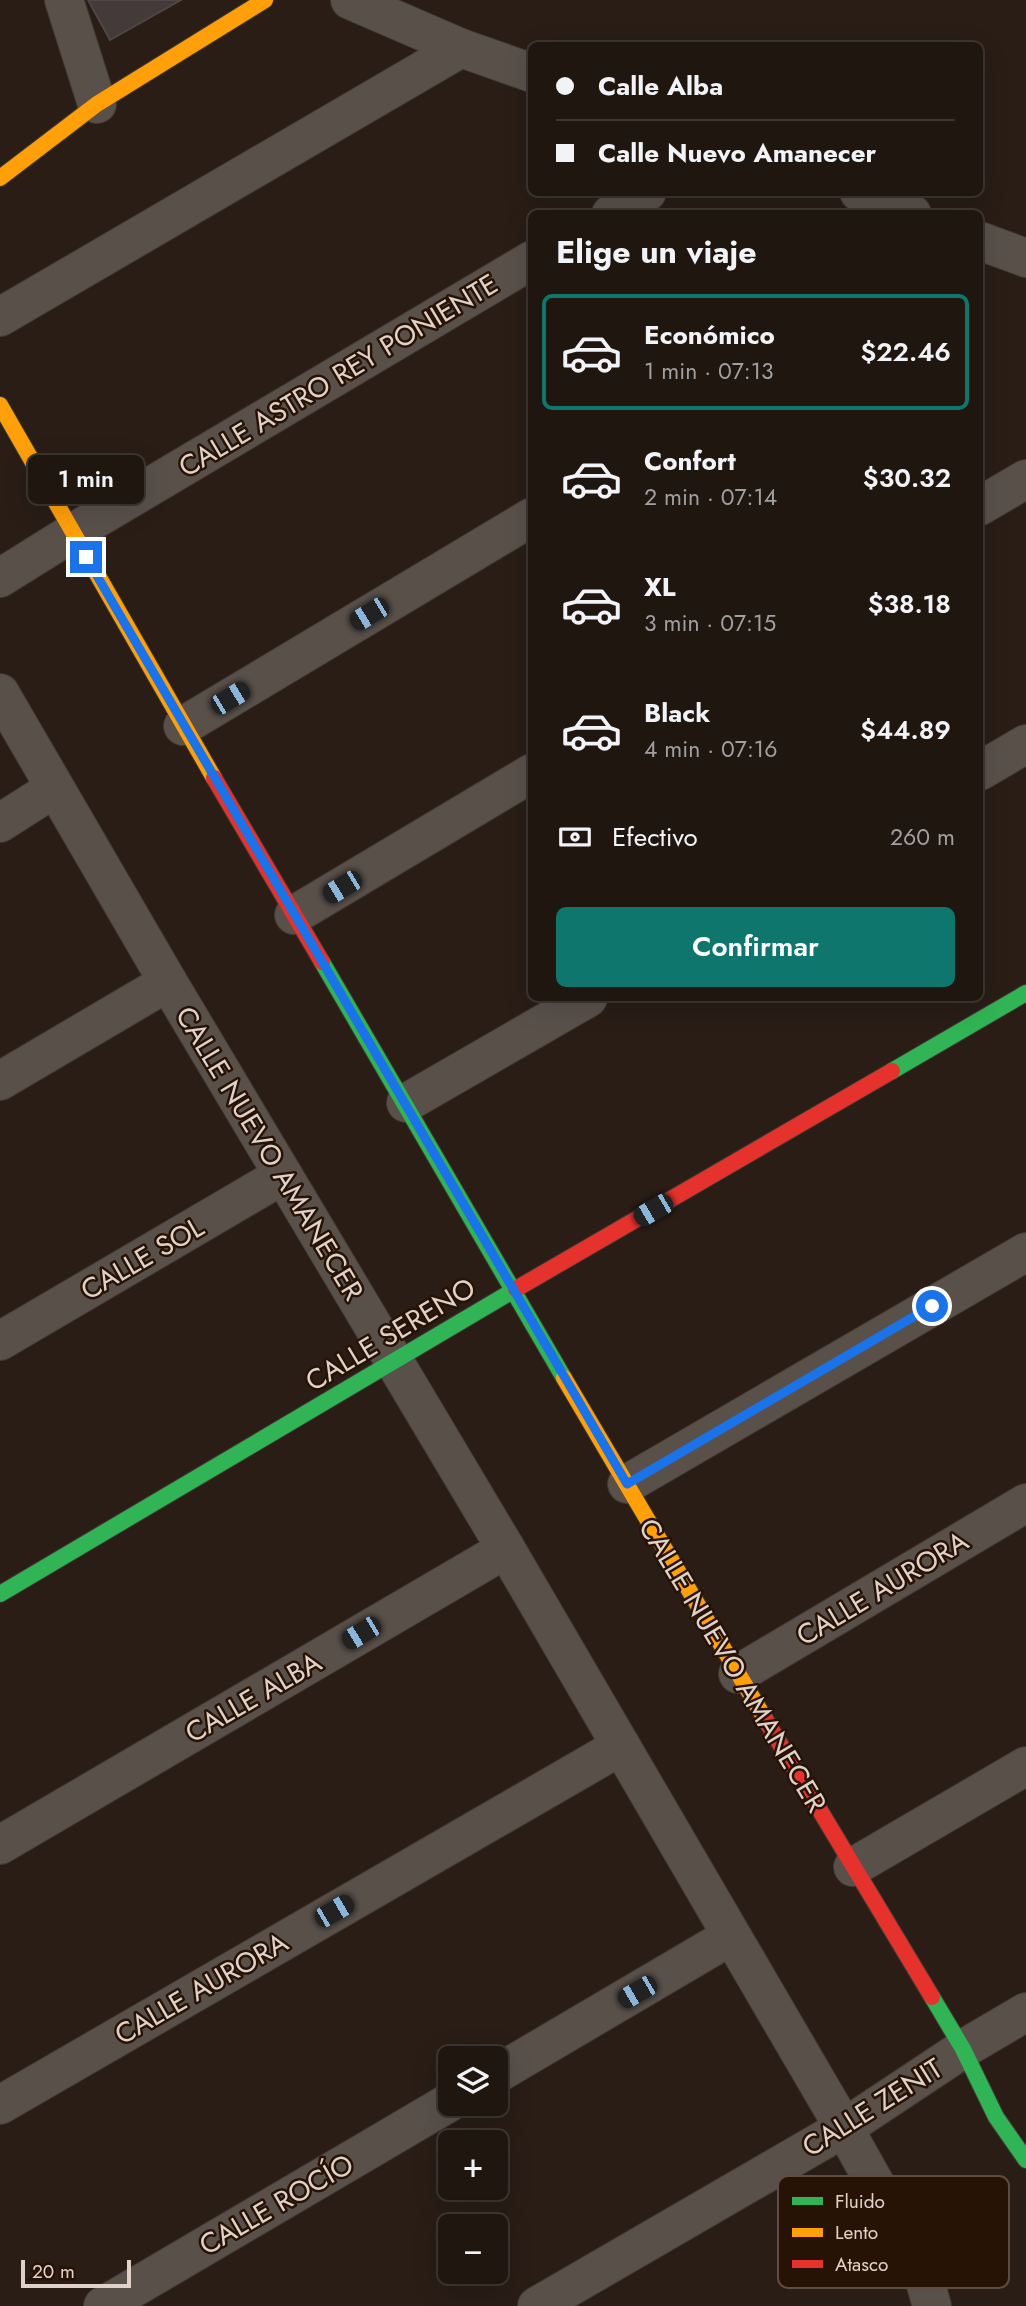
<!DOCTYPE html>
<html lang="es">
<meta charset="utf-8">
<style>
body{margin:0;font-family:Jost,sans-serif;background:#2c231e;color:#f1f3f6;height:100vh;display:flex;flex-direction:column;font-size:26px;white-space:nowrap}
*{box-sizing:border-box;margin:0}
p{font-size:23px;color:#a19f9f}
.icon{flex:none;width:38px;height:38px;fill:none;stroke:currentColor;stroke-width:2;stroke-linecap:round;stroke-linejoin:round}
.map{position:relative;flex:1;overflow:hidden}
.side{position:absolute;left:528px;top:210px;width:455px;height:791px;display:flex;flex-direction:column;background:#1f1610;border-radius:10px;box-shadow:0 7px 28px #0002,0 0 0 2px #3c3530}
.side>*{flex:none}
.hud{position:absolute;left:528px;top:42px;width:455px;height:154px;border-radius:10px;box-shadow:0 7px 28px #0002,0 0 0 2px #3c3530;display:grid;align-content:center;height:154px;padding:0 28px;background:#1f1610}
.buttons{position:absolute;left:438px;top:2046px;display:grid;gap:14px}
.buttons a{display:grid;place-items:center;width:70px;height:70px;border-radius:10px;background:#1f1610;box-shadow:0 7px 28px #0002,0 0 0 2px #3c3530;font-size:35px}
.scale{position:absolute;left:21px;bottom:18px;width:110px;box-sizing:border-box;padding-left:7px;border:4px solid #e0d2c9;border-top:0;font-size:19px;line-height:24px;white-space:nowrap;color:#e0d2c9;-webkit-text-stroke:5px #261305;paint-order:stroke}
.end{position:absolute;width:32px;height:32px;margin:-16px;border:9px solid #1a73e8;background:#fff;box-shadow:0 0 0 4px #fff}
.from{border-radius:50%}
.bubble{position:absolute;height:49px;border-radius:10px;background:#1f1610;box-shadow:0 7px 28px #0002,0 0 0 2px #3c3530;font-size:23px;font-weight:600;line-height:49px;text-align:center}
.car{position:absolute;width:21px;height:42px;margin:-21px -10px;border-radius:9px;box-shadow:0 0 5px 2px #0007;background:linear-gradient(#222 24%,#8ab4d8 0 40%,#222 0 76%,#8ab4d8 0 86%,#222 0)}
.hud b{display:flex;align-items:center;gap:24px;height:66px;font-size:26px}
.hud b+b{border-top:2px solid #3c3530}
.hud i{width:18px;height:18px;background:#f1f3f6}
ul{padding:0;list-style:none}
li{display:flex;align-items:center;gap:21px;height:116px;margin:0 14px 10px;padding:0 14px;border:4px solid transparent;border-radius:10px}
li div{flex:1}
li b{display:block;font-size:26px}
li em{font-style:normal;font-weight:600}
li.on{border-color:#0f766e}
li>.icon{width:63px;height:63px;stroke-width:1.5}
h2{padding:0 28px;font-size:32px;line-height:84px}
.pay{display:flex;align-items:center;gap:18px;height:77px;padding:0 28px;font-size:26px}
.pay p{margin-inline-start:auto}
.cta{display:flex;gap:14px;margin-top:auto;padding:14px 28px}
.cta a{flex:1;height:80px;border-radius:10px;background:#0f766e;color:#fff;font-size:28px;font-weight:600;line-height:80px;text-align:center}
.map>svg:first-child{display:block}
.building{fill:#433a39;stroke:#514646;stroke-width:2}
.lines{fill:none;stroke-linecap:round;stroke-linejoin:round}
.street-casing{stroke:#423933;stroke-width:40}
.fast-casing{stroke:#423933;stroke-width:18}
.slow-casing{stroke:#423933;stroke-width:18}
.jam-casing{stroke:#423933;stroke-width:18}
.street{stroke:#59504a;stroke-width:38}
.fast{stroke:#30b455;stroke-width:16}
.slow{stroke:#ff9f0a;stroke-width:16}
.jam{stroke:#e5322d;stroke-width:16}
.route{stroke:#1a73e8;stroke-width:9}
.labels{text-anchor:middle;stroke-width:5;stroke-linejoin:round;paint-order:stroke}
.street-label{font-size:28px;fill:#e0d2c9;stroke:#261305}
.key{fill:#261305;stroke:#5e4c40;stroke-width:2}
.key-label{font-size:19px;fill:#e0d2c9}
</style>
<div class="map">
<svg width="1026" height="2306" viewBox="0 0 1026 2306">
<rect width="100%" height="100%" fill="#291d16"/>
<!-- building -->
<polygon class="building" points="88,0 181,0 110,40"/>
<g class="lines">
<!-- street casing -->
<g class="street-casing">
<g id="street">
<polyline points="64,0 97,104"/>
<polyline points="350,0 461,48 532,73"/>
<polyline points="859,192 912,214"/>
<polyline points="611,214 647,192"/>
<polyline points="980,241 1026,258"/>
<polyline points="0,317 461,48"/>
<polyline points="980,506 1026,479"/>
<polyline points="0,578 72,533 532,260"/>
<polyline points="0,693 168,982 506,1549 844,2128 920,2264 932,2306"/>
<polyline points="183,726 532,517"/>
<polyline points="980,771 1026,744"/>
<polyline points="0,823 55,788"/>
<polyline points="294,915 532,773"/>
<polyline points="0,1081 168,982"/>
<polyline points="406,1103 588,998"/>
<polyline points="0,1341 283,1175"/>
<polyline points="627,1484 1026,1252"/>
<polyline points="738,1674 1026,1503"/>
<polyline points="0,1845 506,1549"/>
<polyline points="853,1867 1026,1766"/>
<polyline points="495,2075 731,1936"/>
<polyline points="0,2105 621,1746"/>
<polyline points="103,2306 450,2102"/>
<polyline points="537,2306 844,2128 963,2049 1026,2012"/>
</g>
</g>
<!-- fast casing -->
<g class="fast-casing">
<g id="fast">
<polyline points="322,962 564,1378"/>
<polyline points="892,1071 1026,993"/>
<polyline points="0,1594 516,1289"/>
<polyline points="932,1997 963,2049 996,2117 1026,2160"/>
</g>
</g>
<!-- slow casing -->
<g class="slow-casing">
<g id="slow">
<polyline points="0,178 97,104 265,0"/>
<polyline points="0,405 214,778"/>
<polyline points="564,1378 765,1719"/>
</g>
</g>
<!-- jam casing -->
<g class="jam-casing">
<g id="jam">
<polyline points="214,778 322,962"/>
<polyline points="516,1289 892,1071"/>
<polyline points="765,1719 932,1997"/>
</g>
</g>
<!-- street -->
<use href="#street" class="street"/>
<!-- fast -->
<use href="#fast" class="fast"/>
<!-- slow -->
<use href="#slow" class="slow"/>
<!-- jam -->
<use href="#jam" class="jam"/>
</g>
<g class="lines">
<!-- route -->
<polyline class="route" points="86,557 627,1484 932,1306"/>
</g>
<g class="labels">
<!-- street labels -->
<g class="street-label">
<text transform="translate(338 375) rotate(-31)" y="10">CALLE ASTRO REY PONIENTE</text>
<text transform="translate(270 1153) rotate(59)" y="10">CALLE NUEVO AMANECER</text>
<text transform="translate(142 1258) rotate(-30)" y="10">CALLE SOL</text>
<text transform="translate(390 1334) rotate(-31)" y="10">CALLE SERENO</text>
<text transform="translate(882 1588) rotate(-31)" y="10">CALLE AURORA</text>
<text transform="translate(733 1665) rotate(59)" y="10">CALLE NUEVO AMANECER</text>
<text transform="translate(253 1697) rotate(-30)" y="10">CALLE ALBA</text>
<text transform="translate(201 1988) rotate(-30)" y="10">CALLE AURORA</text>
<text transform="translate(872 2107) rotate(-32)" y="10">CALLE ZENIT</text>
<text transform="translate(276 2204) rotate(-30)" y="10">CALLE ROCÍO</text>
</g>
</g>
<!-- legend -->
<rect x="778" y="2176" width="231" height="112" rx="10" class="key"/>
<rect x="792" y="2197" width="31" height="8" fill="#30b455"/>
<rect x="792" y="2228" width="31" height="9" fill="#ff9f0a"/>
<rect x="792" y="2260" width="31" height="8" fill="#e5322d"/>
<g class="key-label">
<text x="835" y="2208">Fluido</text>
<text x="835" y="2239">Lento</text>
<text x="835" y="2271">Atasco</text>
</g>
</svg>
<div class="buttons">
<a><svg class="icon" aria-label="layers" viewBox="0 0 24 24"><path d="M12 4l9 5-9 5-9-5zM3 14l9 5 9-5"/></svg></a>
<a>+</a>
<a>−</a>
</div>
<div class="scale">20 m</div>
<i class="end from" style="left:932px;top:1306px"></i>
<i class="end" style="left:86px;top:557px"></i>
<div class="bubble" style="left:28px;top:455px;width:116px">1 min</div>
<i class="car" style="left:369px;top:614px;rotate:239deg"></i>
<i class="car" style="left:230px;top:698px;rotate:59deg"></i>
<i class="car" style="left:342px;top:887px;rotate:239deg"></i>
<i class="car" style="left:653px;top:1210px;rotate:240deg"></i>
<i class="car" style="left:361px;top:1633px;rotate:239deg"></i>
<i class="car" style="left:334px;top:1911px;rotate:60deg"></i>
<i class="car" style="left:637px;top:1992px;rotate:240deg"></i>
<div class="hud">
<b><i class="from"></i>Calle Alba</b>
<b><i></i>Calle Nuevo Amanecer</b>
</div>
<section class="side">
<h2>Elige un viaje</h2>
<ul>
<li class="on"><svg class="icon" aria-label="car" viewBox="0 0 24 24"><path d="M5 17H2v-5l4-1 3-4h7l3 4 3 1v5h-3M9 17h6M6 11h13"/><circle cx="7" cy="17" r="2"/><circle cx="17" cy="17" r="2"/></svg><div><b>Económico</b><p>1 min · 07:13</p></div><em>$22.46</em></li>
<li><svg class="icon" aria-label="car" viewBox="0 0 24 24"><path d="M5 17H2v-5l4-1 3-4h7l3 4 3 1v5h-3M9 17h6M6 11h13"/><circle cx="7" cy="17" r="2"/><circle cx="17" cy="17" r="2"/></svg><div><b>Confort</b><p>2 min · 07:14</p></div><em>$30.32</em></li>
<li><svg class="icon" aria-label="car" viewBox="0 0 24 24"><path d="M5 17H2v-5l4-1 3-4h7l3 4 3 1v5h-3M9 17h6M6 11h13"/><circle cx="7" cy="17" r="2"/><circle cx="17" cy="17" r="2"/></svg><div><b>XL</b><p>3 min · 07:15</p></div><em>$38.18</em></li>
<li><svg class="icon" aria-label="car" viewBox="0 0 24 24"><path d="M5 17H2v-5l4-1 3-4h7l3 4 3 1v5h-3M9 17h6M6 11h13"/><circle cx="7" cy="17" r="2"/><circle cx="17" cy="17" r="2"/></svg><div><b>Black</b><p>4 min · 07:16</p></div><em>$44.89</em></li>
</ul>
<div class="pay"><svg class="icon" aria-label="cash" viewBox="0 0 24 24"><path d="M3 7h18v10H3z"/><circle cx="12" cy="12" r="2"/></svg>Efectivo<p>260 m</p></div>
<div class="cta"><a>Confirmar</a></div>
</section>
</div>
